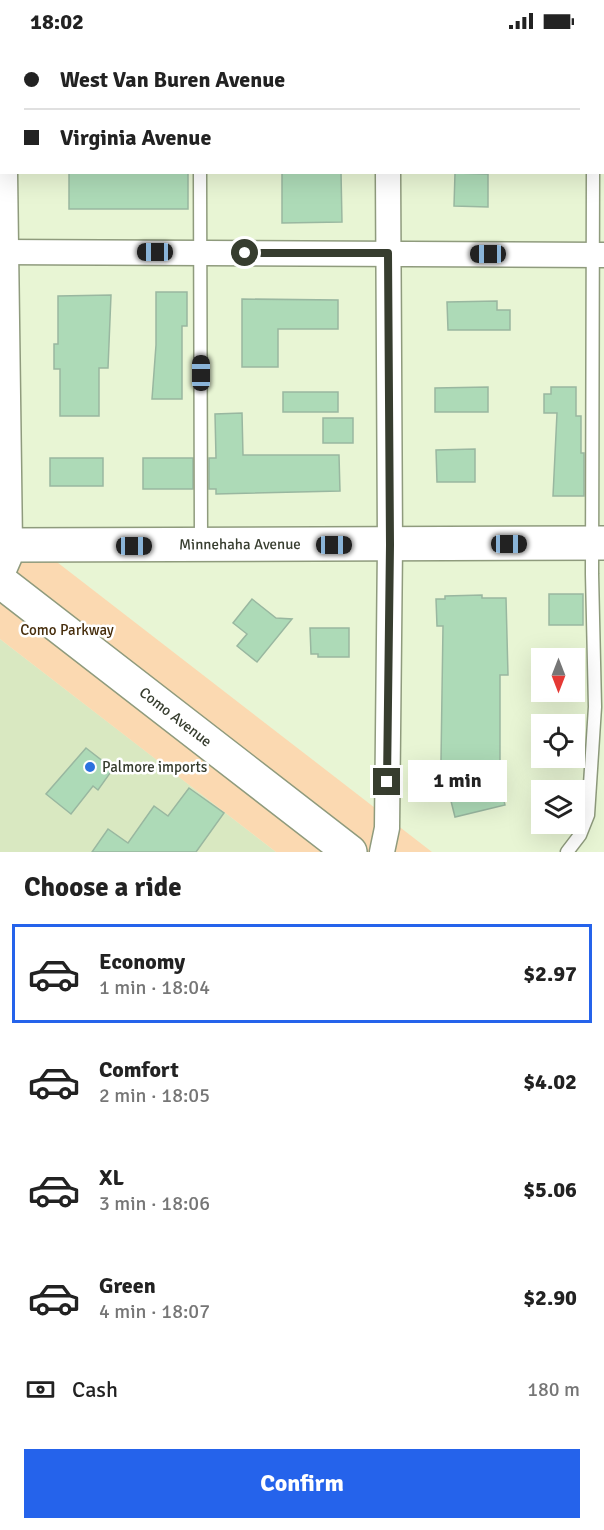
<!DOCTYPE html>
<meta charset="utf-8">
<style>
body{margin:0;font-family:Signika,sans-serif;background:#f2f2f2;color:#222;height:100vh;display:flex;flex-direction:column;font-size:22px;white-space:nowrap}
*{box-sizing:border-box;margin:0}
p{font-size:20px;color:#767676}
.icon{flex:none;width:33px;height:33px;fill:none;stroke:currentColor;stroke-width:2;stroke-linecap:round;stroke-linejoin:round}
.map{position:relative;height:810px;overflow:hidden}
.details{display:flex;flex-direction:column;background:#fff;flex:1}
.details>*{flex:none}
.banner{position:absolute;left:0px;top:0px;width:604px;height:132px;box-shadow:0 6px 24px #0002;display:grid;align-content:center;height:132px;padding:0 24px;background:#fff}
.needle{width:39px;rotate:180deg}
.controls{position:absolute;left:531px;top:606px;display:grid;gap:12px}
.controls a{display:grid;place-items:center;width:54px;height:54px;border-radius:0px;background:#fff;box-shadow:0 6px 24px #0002;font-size:30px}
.end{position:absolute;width:27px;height:27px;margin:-14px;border:8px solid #373d2f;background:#fff;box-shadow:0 0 0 3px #fff}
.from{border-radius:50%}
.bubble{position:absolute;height:42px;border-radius:0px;background:#fff;box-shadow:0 6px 24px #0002;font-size:20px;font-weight:700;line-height:42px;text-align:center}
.car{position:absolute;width:18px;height:36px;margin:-18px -9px;border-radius:8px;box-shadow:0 0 4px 2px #0007;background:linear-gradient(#222 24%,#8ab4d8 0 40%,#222 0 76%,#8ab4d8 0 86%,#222 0)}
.banner b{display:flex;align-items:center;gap:21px;height:57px;font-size:22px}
.banner b+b{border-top:2px solid #e0e0e0}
.banner i{width:15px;height:15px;background:#222}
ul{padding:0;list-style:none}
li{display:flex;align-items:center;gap:18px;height:99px;margin:0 12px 9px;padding:0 12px;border:3px solid transparent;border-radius:0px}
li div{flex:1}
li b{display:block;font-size:22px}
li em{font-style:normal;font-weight:700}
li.current{border-color:#2563eb}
li>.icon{width:54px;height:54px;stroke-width:1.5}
h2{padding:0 24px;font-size:27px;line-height:72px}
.pay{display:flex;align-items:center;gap:15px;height:66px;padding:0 24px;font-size:22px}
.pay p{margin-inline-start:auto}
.action{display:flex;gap:12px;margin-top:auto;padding:12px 24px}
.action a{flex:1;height:69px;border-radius:0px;background:#2563eb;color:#fff;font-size:24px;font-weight:700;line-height:69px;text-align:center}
.status{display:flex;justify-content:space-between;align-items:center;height:42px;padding:0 30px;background:#fff;direction:ltr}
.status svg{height:16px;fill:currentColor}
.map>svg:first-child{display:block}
.built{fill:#d9e8c1}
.green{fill:#fbd9b1}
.building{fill:#addab7;stroke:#99b7a0;stroke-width:1.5}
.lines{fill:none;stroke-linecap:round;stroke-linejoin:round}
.service-casing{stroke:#8f9b7d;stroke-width:15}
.minor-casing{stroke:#8f9b7d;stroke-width:27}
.secondary-casing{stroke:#8f9b7d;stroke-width:36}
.service{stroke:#fff;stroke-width:12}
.minor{stroke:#fff;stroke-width:24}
.secondary{stroke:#fff;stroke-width:33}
.route{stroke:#373d2f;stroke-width:8}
.poi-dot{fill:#2c71de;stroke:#fff;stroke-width:2}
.labels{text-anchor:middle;stroke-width:5;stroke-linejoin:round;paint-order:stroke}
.street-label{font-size:15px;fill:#373d2f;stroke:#fff}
.park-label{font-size:15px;fill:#472e0d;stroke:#fff}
.poi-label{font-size:15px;fill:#373d2f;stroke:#fff;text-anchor:start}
</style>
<div class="status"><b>18:02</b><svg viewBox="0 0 49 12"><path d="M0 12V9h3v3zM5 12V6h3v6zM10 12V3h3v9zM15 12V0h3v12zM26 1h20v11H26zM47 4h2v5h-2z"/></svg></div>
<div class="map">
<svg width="604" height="810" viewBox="0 0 604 810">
<rect width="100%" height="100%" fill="#e8f5d4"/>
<!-- built -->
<polygon class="built" points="0,597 135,701 276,810 0,810"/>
<!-- green -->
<polygon class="green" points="0,476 432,810 276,810 0,597"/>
<!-- building -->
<g class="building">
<rect x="69" y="130" width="119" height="37"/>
<polygon points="282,130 341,130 342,180 282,181"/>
<polygon points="455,131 488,132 488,165 454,164"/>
<polygon points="156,250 187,250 187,284 182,284 182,357 152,357 156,303"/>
<polygon points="111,253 108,326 99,326 99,374 60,374 60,327 54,327 54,302 58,302 58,254"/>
<polygon points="242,257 338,258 338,287 278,287 278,325 242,325"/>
<polygon points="497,259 497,268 510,268 510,288 448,288 447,260"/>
<polygon points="488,345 488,370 435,370 435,346"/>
<polygon points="551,345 576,345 576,374 581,374 581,411 584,411 584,454 553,454 557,371 544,371 544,352 551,352"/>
<rect x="283" y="350" width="55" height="20"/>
<polygon points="242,371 243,413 339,413 340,449 216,452 216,447 209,447 209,416 216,416 215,372"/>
<rect x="323" y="376" width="30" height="25"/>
<polygon points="475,407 475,440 437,440 436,408"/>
<rect x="50" y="416" width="53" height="28"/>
<rect x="143" y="416" width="50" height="31"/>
<rect x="549" y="552" width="34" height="31"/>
<polygon points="482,553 482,556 506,556 508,633 500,633 500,741 505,763 455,775 441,719 443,584 437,584 436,557 445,557 445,554"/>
<polygon points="252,557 276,576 292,577 257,620 237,604 247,592 233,581"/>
<polygon points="310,586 349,586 349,615 318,615 318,612 311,612"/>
<polygon points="86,706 113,727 98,748 93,744 71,772 46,752"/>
<polygon points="189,746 224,771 196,810 92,810 108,787 128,801 154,764 168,774"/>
</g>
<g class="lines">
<!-- service casing -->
<g class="service-casing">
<g id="service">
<polyline points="199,0 199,2"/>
<polyline points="593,2 593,0"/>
<polyline points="0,32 2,32"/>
<polyline points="200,130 201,501"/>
<polyline points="567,810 580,793 588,773 595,665 592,532 593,130"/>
</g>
</g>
<!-- minor casing -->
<g class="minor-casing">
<g id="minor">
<polyline points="388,0 388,2"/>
<polyline points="5,2 5,0"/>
<polyline points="5,130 10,503"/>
<polyline points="0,210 604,213"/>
<polyline points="382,810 387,786 390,503 388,130"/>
</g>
</g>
<!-- secondary casing -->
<g class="secondary-casing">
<g id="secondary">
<path id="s1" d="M0,526L10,503L604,501"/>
<path id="s2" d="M0,539L350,810"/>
</g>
</g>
<!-- service -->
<use href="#service" class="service"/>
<!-- minor -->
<use href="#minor" class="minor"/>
<!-- secondary -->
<use href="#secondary" class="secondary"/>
</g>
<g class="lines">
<!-- route -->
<polyline class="route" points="245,211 388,211 390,503 387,740"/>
</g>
<!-- markers -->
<circle class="poi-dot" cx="90" cy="725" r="6"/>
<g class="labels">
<!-- street labels -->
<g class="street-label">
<text dy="5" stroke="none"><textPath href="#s1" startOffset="255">Minnehaha Avenue</textPath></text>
<text dy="5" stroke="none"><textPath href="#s2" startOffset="222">Como Avenue</textPath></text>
</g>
<!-- park labels -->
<g class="park-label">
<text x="67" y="593">Como Parkway</text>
</g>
<!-- poi labels -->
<g class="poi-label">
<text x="102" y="730">Palmore imports</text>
</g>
</g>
</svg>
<div class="controls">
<a><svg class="needle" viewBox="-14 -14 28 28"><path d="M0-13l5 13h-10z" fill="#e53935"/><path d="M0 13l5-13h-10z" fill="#767676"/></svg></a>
<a><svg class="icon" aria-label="locate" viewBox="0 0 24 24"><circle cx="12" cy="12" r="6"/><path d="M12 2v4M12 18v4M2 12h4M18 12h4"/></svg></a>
<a><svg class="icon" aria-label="layers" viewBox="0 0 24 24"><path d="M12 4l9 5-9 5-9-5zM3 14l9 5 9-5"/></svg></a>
</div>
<i class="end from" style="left:245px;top:211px"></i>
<i class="end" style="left:387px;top:740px"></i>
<div class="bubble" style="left:408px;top:718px;width:99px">1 min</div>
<i class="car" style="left:155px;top:210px;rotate:270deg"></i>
<i class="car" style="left:488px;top:212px;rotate:270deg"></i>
<i class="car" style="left:201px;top:331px;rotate:0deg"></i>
<i class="car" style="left:509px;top:502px;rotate:90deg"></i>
<i class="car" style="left:334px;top:503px;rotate:90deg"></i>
<i class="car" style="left:134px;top:504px;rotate:90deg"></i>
<div class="banner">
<b><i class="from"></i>West Van Buren Avenue</b>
<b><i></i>Virginia Avenue</b>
</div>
</div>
<section class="details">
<h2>Choose a ride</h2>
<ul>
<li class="current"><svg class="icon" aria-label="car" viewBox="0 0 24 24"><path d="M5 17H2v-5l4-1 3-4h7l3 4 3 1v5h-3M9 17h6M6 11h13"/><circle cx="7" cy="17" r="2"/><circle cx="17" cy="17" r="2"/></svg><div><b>Economy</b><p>1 min · 18:04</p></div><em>$2.97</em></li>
<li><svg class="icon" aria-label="car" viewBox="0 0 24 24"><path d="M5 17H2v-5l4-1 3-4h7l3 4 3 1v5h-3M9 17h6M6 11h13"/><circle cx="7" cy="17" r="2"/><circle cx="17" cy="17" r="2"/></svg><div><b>Comfort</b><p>2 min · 18:05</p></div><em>$4.02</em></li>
<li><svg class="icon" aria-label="car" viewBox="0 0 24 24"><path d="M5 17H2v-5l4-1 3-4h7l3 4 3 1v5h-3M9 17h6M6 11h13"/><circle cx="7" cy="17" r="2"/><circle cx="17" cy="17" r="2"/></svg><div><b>XL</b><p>3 min · 18:06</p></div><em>$5.06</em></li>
<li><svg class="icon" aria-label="car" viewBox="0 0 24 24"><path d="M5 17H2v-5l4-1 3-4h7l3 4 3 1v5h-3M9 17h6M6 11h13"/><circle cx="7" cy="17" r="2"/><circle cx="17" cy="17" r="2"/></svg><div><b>Green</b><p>4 min · 18:07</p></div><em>$2.90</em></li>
</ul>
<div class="pay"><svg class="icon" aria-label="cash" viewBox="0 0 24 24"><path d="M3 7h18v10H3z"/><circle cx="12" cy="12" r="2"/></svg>Cash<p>180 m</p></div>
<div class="action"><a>Confirm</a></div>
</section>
